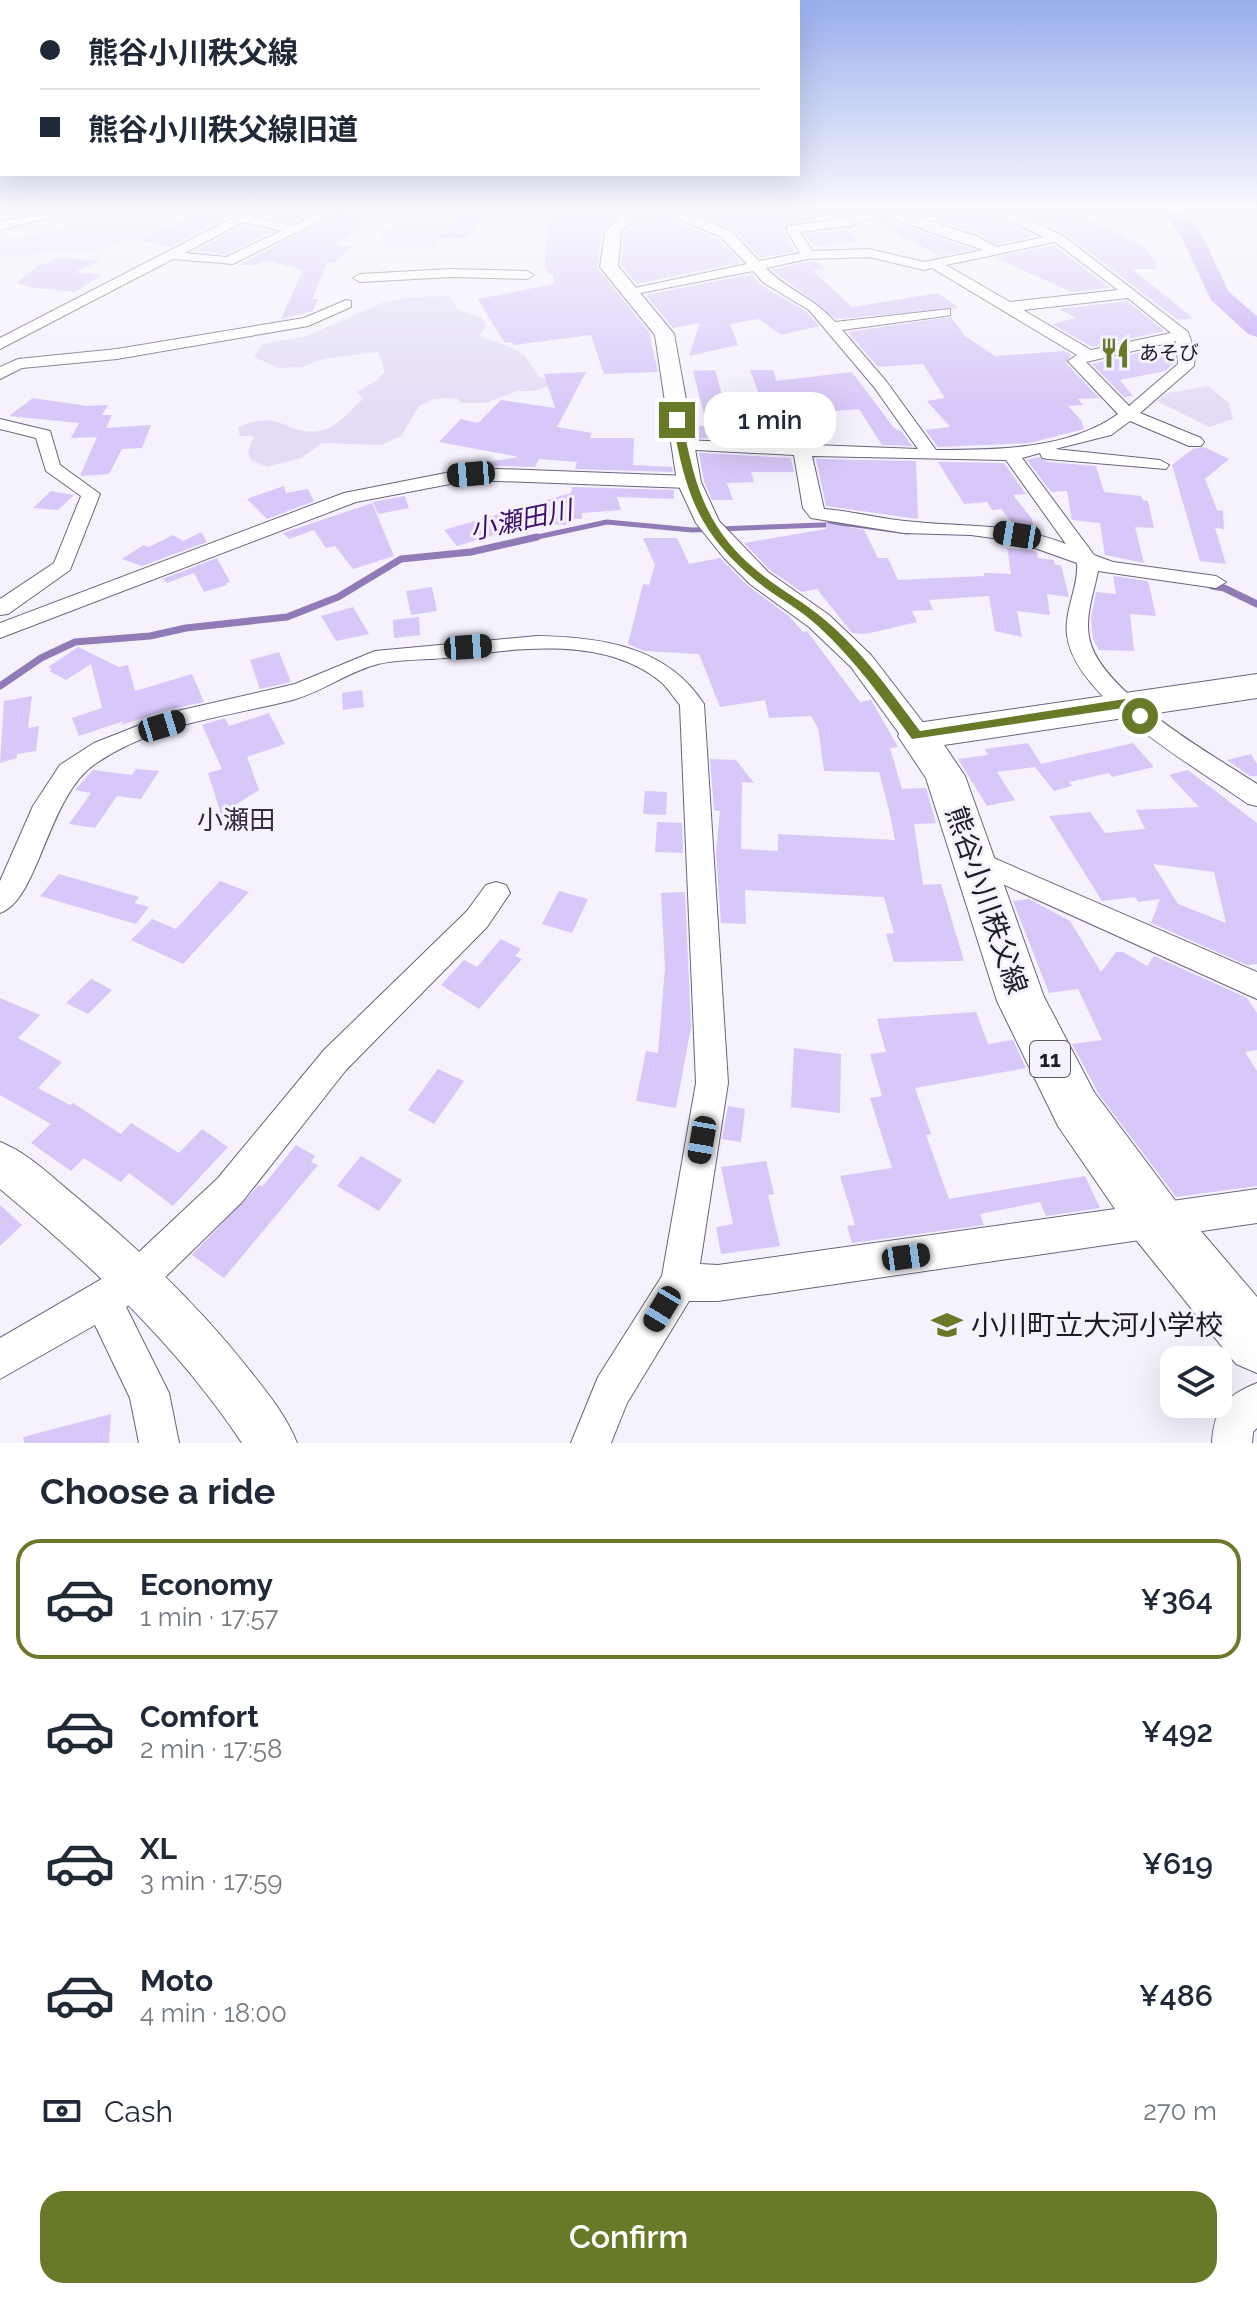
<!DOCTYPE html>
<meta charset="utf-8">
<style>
body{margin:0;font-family:Raleway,"Noto Sans JP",sans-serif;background:#f2f2f3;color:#1f2937;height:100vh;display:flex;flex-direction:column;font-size:30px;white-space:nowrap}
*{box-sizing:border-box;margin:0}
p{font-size:26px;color:#747a83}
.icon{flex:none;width:44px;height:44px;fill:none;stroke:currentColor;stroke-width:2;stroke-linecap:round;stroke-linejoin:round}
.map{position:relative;height:1443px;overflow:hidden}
.panel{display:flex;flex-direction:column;background:#fff;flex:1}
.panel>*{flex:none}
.hud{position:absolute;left:0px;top:0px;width:800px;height:176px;box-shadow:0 8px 32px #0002;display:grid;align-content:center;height:176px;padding:0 40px;background:#fff}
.fabs{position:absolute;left:1160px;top:1346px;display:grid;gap:16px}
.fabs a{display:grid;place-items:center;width:72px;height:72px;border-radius:16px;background:#fff;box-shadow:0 8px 32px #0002;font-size:40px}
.end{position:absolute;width:36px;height:36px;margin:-18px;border:10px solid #687a28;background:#fff;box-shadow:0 0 0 4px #fff}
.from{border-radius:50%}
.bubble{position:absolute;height:56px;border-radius:24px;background:#fff;box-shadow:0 8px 32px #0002;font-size:26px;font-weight:600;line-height:56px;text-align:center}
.car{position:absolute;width:24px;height:48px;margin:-24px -12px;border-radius:10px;box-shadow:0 0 6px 2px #0007;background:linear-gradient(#222 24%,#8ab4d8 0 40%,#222 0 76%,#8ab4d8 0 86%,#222 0)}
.hud b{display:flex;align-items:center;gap:28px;height:76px;font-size:30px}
.hud b+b{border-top:2px solid #e0e1e3}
.hud i{width:20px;height:20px;background:#1f2937}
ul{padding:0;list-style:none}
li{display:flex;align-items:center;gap:24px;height:120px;margin:0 16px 12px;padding:0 24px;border:4px solid transparent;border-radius:24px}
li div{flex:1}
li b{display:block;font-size:30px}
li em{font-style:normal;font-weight:600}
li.active{border-color:#687a28}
li>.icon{width:72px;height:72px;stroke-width:1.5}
h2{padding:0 40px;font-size:36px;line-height:96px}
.pay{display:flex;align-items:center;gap:20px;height:88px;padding:0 40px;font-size:30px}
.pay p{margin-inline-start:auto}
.button{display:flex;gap:16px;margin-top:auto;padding:16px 40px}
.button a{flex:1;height:92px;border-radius:24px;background:#687a28;color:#fff;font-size:32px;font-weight:600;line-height:92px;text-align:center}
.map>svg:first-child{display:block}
.green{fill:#e4dcf6}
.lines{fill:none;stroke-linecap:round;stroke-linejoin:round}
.stream-far1{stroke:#907bb7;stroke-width:5}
.stream{stroke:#907bb7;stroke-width:7}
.river{fill:#c1a4f5;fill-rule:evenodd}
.building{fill:#d8c7f9;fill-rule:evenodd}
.minor-casing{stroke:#6c637e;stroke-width:2}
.tertiary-casing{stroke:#6c637e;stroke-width:2}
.primary-casing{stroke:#6c637e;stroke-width:2}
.minor{fill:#fff;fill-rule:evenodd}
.tertiary{fill:#fff;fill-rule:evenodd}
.primary{fill:#fff;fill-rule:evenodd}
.route{fill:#687a28}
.labels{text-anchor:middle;stroke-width:6;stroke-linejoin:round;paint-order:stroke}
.far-poi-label{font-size:20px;fill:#1e1b25;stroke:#f5f1fd;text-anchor:start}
.shield{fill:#f5f1fd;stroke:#5e5b66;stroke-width:2}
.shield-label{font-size:22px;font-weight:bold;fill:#1e1b25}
.water-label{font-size:26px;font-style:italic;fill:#3e0e6d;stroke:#f5f1fd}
.neighbourhood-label{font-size:26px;fill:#332b42;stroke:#f5f1fd}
.near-street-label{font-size:28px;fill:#1e1b25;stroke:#f5f1fd}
.near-poi-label{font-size:28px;fill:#1e1b25;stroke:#f5f1fd;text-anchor:start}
</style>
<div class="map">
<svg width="1257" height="1443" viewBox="0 0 1257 1443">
<rect width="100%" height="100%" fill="#f5f1fd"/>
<!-- green -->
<g class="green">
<polygon points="136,208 200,208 162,221 163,229 94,251 0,256 0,239 39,235 93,217"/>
<polygon points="401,208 472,210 435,236 437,245 412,248 383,247 381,233 409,216"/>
<path d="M450,296L458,309L482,318L487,326L479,336L510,347L525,356L539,377L563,382L533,391H517L485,403H462L456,398L434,399L419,406L401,436L381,445L322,443L301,458L267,467L250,459L248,452L254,436H240L238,428C281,406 287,439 323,430C338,426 352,409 363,399L357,392L377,380L385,371L378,352L323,359L302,367L279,368L254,357L263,344L304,337L384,302L413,297Z"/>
<polygon points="1208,386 1229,403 1233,419 1209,427 1157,401 1168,393"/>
</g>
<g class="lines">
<!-- stream-far1 -->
<polyline class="stream-far1" points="528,539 607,522 692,530 848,524 908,532"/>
<!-- stream -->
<g class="stream">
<polyline points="1212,586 1224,588 1257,604"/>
<polyline points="0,686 41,658 75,642 150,636 186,628 287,617 338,597 401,559 471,552 537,537"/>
</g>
<!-- river -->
<polygon class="river" points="1160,208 1181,208 1201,233 1229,292 1257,316 1257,337 1248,334 1211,300 1180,234"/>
</g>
<!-- building -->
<g class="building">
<polygon points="207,208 237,212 169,247 139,240"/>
<polygon points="270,208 323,208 292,223 261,216"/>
<polygon points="348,208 367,208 364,210 378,212 333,245 352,247 334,263 327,263 312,299 318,299 313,311 281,319 303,270 266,260 254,265 238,265"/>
<polygon points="464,208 491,208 467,239 438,238"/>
<polygon points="553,208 625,208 602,232 597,267 649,332 658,372 604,374 591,335 514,345 512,342 505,343 495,328 478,299 554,284 553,274 548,274 545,266 545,247"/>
<polygon points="650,208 665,208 675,221 719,240 741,262 637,284 621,265 624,233"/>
<polygon points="900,208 980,208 1035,236 997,244 977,233"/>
<polygon points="1006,208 1068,208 1143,246 1158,264 1153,264 1158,269 1132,269 1193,318 1178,320 1064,233"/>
<polygon points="754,212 758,216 845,212 843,216 787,223 783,231 795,251 760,258 733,229 697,214"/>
<polygon points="879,217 972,249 940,256 873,220"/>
<polygon points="243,225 272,232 225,254 195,251"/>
<polygon points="845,230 862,241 812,246 805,234"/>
<polygon points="1054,245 1110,288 1072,292 995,258"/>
<polygon points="55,258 101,260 76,272 102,275 75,292 35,288 16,283 40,264 50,263"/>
<polygon points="808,262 818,262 826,269 813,271 852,307 938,293 959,308 836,319 772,270"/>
<polygon points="752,274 762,286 807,312 819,326 781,335 759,319 730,324 738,345 689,356 700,323 673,328 646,295"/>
<polygon points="1127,301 1164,331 1092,347 1052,324 1076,318 1059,309"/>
<polygon points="951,317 965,336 995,356 1064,351 1071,355 1066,363 1099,398 1078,399 1083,405 1068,406 1081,420 1084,429 1030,443 938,447 925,430 950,427 927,401 945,398 923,364 878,367 848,332"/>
<polygon points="1150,350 1174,363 1165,371 1120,380 1133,396 1124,397 1092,364"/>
<polygon points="715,370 730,424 743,425 742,439 696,438 694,426 707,426 693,371"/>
<polygon points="750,370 774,370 776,381 852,372 894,428 902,432 912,446 882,445 859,409 823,412 817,403 763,405"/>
<polygon points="586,372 557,427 592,433 590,438 634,438 633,465 672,467 673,472 575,469 577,462 539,459 535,467 471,465 456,468 455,467 519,457 439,442 461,419 478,423 501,400 555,408 544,374"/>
<polygon points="33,398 87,406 108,405 102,415 112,415 106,428 151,425 142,448 122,449 109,474 80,476 97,437 71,438 79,423 9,416"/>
<polygon points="1204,447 1229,459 1205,479 1217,510 1223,511 1224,529 1215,528 1226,564 1200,561 1172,465 1193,449"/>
<polygon points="699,453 791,458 794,472 751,472 754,482 727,483 733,500 712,500 704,481"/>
<polygon points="1038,457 1048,462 1096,466 1104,492 1141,496 1143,500 1148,501 1154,528 1135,527 1144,563 1105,555 1100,523 1072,520 1067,491 1051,492 1027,460"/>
<polygon points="816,459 916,461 918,519 826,506"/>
<polygon points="938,462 1004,463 1026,494 1013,495 1032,519 1034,531 1015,527 1001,509 992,510 987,502 964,504"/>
<polygon points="284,486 286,493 308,489 314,501 267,519 247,499"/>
<polygon points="572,487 674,490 674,499 617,497 621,510 582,513 582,519 567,519 566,525 533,523 457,546 444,530 571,493"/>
<polygon points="51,491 74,495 58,510 33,508"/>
<polygon points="405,496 409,508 378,514 373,502"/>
<polygon points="372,503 394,556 353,569 335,546 326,548 314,530 289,539 283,533"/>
<polygon points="826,523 864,530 878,558 888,558 898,580 984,576 984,573 1011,574 1007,548 1031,550 1037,552 1038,558 1054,560 1055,565 1061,565 1069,597 1047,594 1050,615 1017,611 1022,637 995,631 989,596 929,600 933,610 912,611 917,622 866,634 852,633 817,589 802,592 770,570 744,543 826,529"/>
<polygon points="201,532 207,542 142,566 122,559 143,545 149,547 173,535 183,541"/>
<polygon points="643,538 677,538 689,564 720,558 748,586 789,616 803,632 807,631 860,702 871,700 898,747 890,748 902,789 926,788 936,823 914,824 923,885 941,884 964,961 894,962 886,934 894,933 884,897 745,890 746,924 721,923 716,853 720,811 714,810 710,759 736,760 754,783 742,782 741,849 778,851 778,834 895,840 889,810 879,772 824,771 818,728 811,716 769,718 765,700 720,707 699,654 644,651 628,644 643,584 649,585 655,565"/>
<polygon points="217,558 230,582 226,583 227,585 204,592 194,573 167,583 163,579"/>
<polygon points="1113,576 1148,581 1156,616 1130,614 1134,651 1099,650 1093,639 1091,618 1096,592 1116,594"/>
<polygon points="432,587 437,611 411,615 406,591"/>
<polygon points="353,607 369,634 336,641 321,616"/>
<polygon points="419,617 420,635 394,638 393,620"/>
<polygon points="78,647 119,667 128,665 135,691 192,674 204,702 170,709 121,725 124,721 79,736 72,718 102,708 91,664 66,680 49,671 52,669 48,667"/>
<polygon points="279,652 291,682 260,689 250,660"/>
<polygon points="362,690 364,707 343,710 342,693"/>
<polygon points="32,696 28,728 39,726 36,751 17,754 17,758 0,763 4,701"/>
<polygon points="269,713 285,744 247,757 259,790 221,814 208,773 222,769 202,725 225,718 229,726"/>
<polygon points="1028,743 1041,764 1133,743 1154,767 1112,777 1109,773 1069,782 1072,786 1054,791 1035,767 997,772 1015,800 987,806 958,759 988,755 985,749"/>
<polygon points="1251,754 1257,764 1257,776 1250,776 1227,760"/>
<polygon points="136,769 159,771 141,799 117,796 95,828 69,824 91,793 75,790 93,770 132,775"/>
<path d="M1188,770L1257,823V964L1247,965L1151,923L1160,899L1138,902L1135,897L1102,901L1049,816L1090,812L1105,833L1145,829L1136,810L1199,807L1169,775ZM1153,864L1214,872L1226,923L1178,904Z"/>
<polygon points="645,791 667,792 666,815 643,814"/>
<polygon points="657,822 682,823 683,853 655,852"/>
<polygon points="59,874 139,897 134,903 149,907 136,924 40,896"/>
<polygon points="220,881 249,892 183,964 131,940 152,919 176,929"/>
<polygon points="559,891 588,899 572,933 542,924"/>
<polygon points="685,892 691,1027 676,1108 636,1101 646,1051 658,1053 665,968 661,893"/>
<polygon points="1029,899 1070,921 1101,972 1116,952 1123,952 1147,966 1154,956 1247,998 1257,1013 1257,1050 1245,1052 1257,1071 1257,1186 1176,1197 1100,1096 1072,1044 1102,1040 1078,989 1049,993 1013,901"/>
<polygon points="501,939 521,949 515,956 522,959 479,1009 441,985 464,960 477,967"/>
<polygon points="91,979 112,990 88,1014 66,1003"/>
<polygon points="0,998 40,1015 18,1038 62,1062 38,1088 70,1105 73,1103 121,1134 131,1123 179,1153 202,1129 228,1147 173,1206 129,1173 121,1182 84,1158 71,1171 31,1143 51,1124 0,1095"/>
<polygon points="976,1012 988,1044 1013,1040 1026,1068 915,1088 931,1134 926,1135 949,1199 1085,1176 1100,1208 1046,1216 1040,1202 980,1214 984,1225 852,1243 847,1226 855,1225 840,1176 892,1168 870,1098 882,1096 870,1054 886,1052 877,1019"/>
<polygon points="794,1048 841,1054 840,1113 791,1107"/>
<polygon points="438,1069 464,1081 434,1124 408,1110"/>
<polygon points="728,1106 745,1109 741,1142 722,1139"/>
<polygon points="296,1145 315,1156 311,1162 318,1165 224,1278 192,1255 259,1185 262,1187"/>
<polygon points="361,1156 402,1180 379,1211 337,1186"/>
<polygon points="766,1161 774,1194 768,1195 780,1246 721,1254 716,1227 733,1224 721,1167"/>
<polygon points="0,1205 22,1225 0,1246"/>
<polygon points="111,1414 109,1443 24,1443 23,1437"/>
</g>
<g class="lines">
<!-- minor casing -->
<g class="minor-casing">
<g id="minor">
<polygon points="67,208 89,208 0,230 0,222"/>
<path d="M252,208H267L253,217L292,226L330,208H345L233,264L173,259L0,349V338ZM243,222L281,231L226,257L185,253Z"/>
<path d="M668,208H680L684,212L731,231L759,261L800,253L786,229L787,226L848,218L867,211L865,208H889L976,236L997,247L1044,237L983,208H999L1062,235L1188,332L1195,353L1194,366L1140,413L1201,438L1204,442L1201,446H1189L1130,421L1111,435L1055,449L1160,460L1169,465L1166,469L1048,459L1042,458L1040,453L1022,458L1094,555L1113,562L1216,576L1226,582L1216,588L1098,571C1094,592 1085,615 1089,637C1098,691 1213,755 1257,784V806L1248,804C1199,769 1074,699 1067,635C1064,610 1079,587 1077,563L1015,541L971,535L904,533L811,518L803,508L794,455L676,449L673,445L682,440L918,449L874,387L809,310L764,283L753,271L625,296V290L747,264L721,237L676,218ZM879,214L983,250L924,262L869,249L812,251L800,232L851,226ZM1055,242L1118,290L1010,302L946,265ZM869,257L924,270L932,268L1077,355L1068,361L1118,414C1068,450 995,450 936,450L886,381L842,330L945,316L950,315V309L835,322C813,297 787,290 766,268L808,259ZM1128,298L1171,333L1091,350L1023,310ZM1176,341L1178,364L1129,406L1086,362ZM812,456L1006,460L1066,544C1006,521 965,528 905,521C877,518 851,511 824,509Z"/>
<polygon points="451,269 527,271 534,275 527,279 451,277 360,282 353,278 360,274"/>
<polygon points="346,300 351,301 351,307 308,326 117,359 22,368 0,379 0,367 18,359 117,349 304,318"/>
<polygon points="0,419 50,431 60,465 100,494 70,570 8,614 0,615 0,599 54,563 81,496 46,471 36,438 0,429"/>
<polygon points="471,468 689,476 698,482 689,488 471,480 356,502 0,638 0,623 344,493"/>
<path d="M537,636C600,637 667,646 704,704L728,1083L700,1264L718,1265L1257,1189V1223L718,1301H689L627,1403L611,1443H571L598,1377L662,1276L696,1083L680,705C674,698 668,688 661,682C603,634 513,649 445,658C423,660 400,659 378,664C347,672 321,693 289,701C223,717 153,724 95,764C47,797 39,900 0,913V881L33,806L60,765L94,743L173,712L295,684L375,651Z"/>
<polygon points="975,850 1257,972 1257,999 965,867 961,860 965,853"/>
<polygon points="496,882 506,885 510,893 487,927 346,1070 242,1202 150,1292 126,1307 169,1393 179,1443 139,1443 130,1398 95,1325 0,1379 0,1338 124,1266 218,1178 324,1050 467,911 486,885"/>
<path d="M1257,1383V1428L1253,1432L1252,1443H1212C1214,1409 1225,1396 1257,1383Z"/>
</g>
</g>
<!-- tertiary casing -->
<g class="tertiary-casing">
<g id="tertiary">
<polygon points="629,208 647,208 621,232 618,266 674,334 701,482 719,521 768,572 829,615 871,655 928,729 932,736 928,743 917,746 906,743 851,667 809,627 750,584 724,558 696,523 677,482 655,335 600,267 605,232"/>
<path d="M0,1142C28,1153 51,1176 74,1195C137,1247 196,1303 247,1367C266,1391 286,1415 297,1443H242C177,1345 90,1264 0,1189Z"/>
</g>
</g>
<!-- primary casing -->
<g class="primary-casing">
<polygon id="primary" points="1257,674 1257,698 944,745 965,776 1044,997 1094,1092 1177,1203 1257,1297 1257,1373 1236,1364 1137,1241 1058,1126 997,1001 926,778 898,736 903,727 917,723"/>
</g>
<!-- minor -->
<use href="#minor" class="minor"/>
<!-- tertiary -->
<use href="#tertiary" class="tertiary"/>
<!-- primary -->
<use href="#primary" class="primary"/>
</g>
<!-- sky -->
<linearGradient id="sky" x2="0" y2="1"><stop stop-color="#98aeed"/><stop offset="0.51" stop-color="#faf9fe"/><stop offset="1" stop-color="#faf9fe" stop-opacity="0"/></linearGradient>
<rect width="1257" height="410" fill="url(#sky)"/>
<!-- route -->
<path class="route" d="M677,417L682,420C695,488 707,533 765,577C784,592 807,604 825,620C863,652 890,691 920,731L1125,699L1145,713V719H1135L1123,708L912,739C883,699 855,660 818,626C799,608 774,596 754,579C696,530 686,492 672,420Z"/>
<!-- icons -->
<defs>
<g id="restaurant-bare" transform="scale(2.4)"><path d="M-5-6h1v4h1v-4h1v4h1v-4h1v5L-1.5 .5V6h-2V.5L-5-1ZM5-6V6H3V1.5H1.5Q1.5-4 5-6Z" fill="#687a28" stroke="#f5f1fd" stroke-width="2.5" paint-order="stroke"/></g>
<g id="school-bare" transform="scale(2.4)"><path d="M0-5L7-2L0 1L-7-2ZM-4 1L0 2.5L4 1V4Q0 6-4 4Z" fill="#687a28" stroke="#f5f1fd" stroke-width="2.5" paint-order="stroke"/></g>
</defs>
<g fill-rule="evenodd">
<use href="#restaurant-bare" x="1115" y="353"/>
<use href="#school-bare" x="947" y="1325"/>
</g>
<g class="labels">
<!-- far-poi labels -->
<g class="far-poi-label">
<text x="1139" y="360">あそび</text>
</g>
<!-- shield labels -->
<rect class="shield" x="1030" y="1041" width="40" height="36" rx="6"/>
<g class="shield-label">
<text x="1050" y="1067">11</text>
</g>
<!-- water labels -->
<g class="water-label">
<text transform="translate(521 520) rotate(-12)" y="9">小瀬田川</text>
</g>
<!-- neighbourhood labels -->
<g class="neighbourhood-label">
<text x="236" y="829">小瀬田</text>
</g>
<!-- near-street labels -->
<g class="near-street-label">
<text transform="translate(987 900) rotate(71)" y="10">熊谷小川秩父線</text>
</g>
<!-- near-poi labels -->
<g class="near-poi-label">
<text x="971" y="1335">小川町立大河小学校</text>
</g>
</g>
</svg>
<div class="fabs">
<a><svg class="icon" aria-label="layers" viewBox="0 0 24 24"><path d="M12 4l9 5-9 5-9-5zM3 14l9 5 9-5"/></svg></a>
</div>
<i class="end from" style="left:1140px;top:716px"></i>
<i class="end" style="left:677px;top:420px"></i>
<div class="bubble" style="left:704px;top:392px;width:132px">1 min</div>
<i class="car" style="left:471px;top:474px;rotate:265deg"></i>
<i class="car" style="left:1017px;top:535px;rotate:279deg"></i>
<i class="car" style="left:468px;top:647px;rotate:86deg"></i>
<i class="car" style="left:162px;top:726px;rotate:73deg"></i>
<i class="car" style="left:702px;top:1140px;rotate:190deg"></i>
<i class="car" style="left:906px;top:1257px;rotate:82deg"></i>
<i class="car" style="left:662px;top:1309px;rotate:211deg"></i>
<div class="hud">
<b><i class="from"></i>熊谷小川秩父線</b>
<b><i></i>熊谷小川秩父線旧道</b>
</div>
</div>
<section class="panel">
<h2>Choose a ride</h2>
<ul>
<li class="active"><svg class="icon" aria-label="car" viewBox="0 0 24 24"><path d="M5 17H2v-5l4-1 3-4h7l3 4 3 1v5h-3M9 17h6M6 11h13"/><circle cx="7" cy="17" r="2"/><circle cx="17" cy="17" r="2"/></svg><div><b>Economy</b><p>1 min · 17:57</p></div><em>¥364</em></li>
<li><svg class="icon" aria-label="car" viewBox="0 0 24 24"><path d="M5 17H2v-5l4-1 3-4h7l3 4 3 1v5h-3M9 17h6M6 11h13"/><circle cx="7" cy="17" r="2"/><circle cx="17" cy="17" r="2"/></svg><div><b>Comfort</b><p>2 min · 17:58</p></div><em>¥492</em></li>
<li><svg class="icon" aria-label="car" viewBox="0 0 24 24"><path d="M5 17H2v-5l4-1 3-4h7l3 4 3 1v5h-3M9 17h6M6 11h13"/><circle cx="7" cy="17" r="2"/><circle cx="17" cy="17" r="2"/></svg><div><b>XL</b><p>3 min · 17:59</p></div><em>¥619</em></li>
<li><svg class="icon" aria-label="car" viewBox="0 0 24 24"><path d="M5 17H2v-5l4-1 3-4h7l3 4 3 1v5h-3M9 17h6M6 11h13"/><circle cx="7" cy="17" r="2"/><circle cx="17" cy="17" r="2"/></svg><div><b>Moto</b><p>4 min · 18:00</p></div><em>¥486</em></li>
</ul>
<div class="pay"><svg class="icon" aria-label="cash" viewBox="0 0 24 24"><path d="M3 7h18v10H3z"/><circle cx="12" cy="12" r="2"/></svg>Cash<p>270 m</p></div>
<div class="button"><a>Confirm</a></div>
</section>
